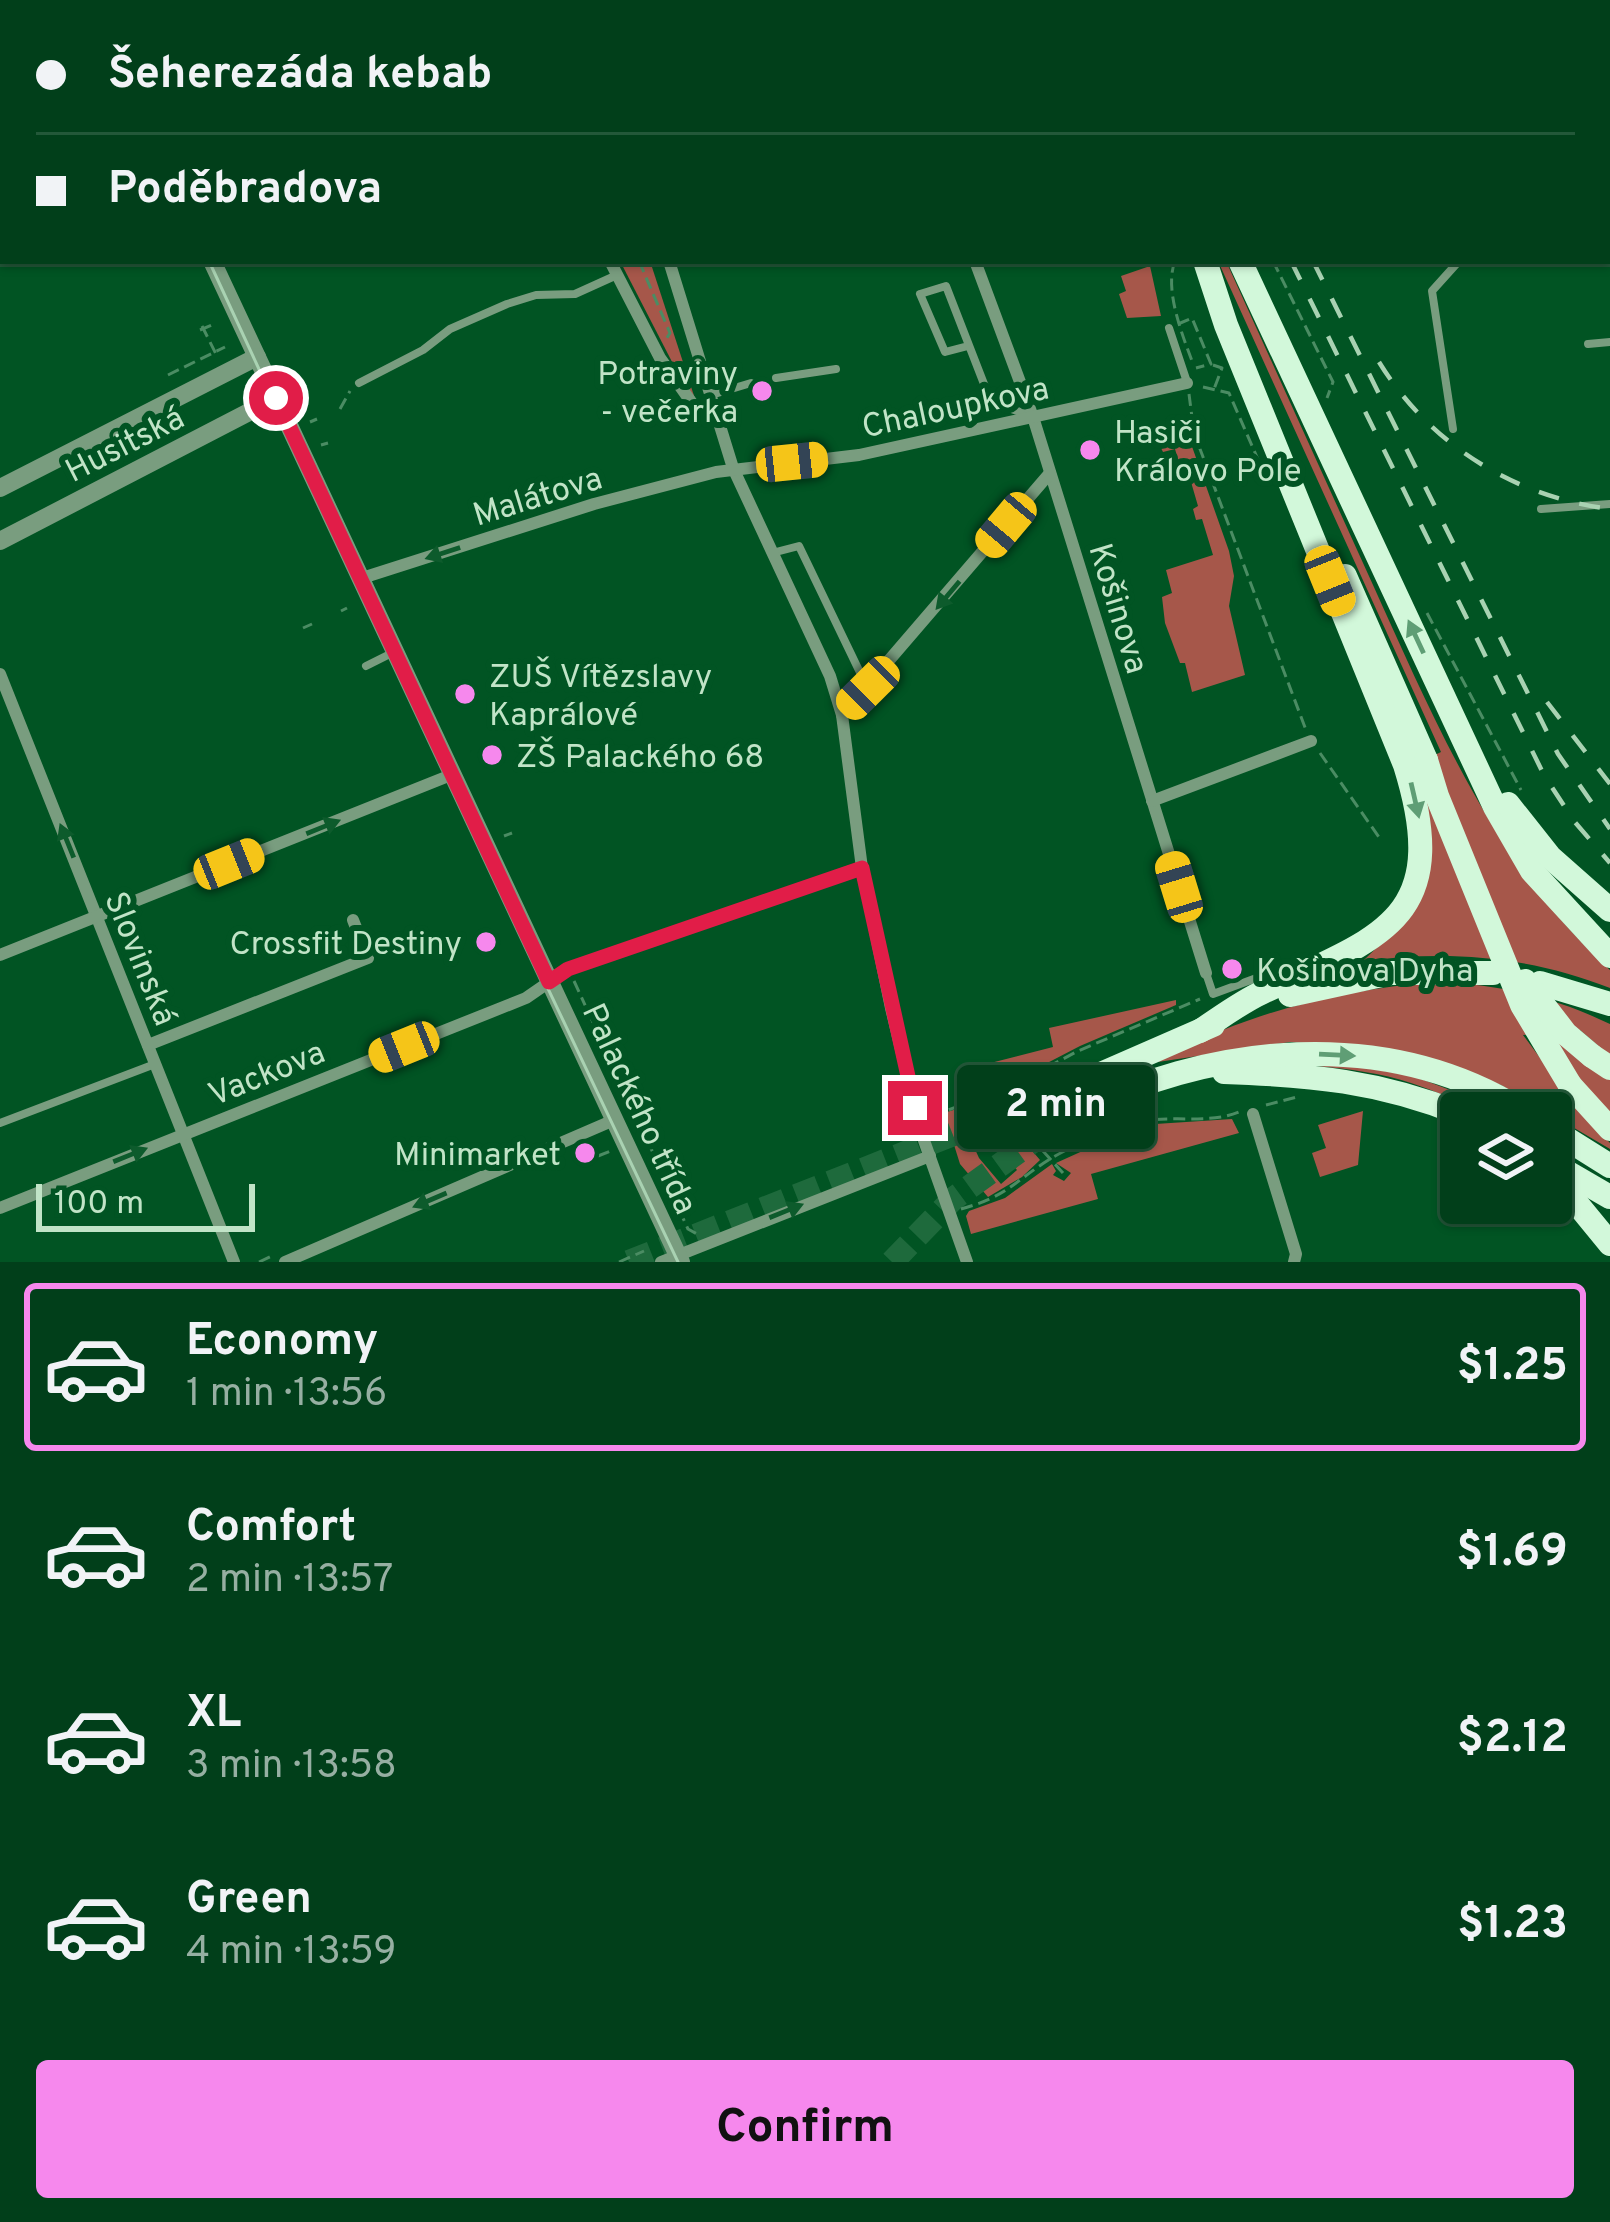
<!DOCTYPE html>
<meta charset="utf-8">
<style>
body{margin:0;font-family:Overpass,sans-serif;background:#0f4a27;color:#f1f3f6;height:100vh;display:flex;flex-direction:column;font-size:45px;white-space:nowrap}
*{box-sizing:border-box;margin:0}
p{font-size:39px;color:#96afa2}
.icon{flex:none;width:66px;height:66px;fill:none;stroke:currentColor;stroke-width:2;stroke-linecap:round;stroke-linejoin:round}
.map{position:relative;height:1262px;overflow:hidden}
.sheet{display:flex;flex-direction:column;background:#013f1a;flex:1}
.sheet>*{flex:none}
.hud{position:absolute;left:0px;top:0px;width:1611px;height:264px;box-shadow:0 3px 9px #0004,0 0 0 3px #235839;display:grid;align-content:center;height:264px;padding:0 36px;background:#013f1a}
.controls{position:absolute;left:1440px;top:1092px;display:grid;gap:24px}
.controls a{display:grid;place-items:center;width:132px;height:132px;border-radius:12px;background:#013f1a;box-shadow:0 3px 9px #0004,0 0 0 3px #235839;font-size:60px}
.scale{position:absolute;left:36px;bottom:30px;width:219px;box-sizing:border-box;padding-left:12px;border:6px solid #c1e4c7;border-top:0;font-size:33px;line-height:42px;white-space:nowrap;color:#c1e4c7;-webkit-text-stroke:9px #015423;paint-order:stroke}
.end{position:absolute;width:54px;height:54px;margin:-27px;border:15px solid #e11d48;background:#fff;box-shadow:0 0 0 6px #fff}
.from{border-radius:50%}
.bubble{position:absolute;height:84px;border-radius:12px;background:#013f1a;box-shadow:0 3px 9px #0004,0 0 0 3px #235839;font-size:39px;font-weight:700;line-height:84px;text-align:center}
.car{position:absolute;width:36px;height:72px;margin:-36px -18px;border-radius:15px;box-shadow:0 0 9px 3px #0007;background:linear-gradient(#f5c518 24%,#345 0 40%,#f5c518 0 76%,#345 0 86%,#f5c518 0)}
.hud b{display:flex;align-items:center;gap:42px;height:114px;font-size:45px}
.hud b+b{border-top:3px solid #235839}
.hud i{width:30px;height:30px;background:#f1f3f6}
ul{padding:21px 0 0;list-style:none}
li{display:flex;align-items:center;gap:36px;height:168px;margin:0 24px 18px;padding:0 12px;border:6px solid transparent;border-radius:12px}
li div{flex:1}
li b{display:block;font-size:45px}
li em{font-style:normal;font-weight:700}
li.active{border-color:#f688ed}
li>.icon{width:108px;height:108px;stroke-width:1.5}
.cta{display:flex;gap:24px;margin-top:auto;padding:24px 36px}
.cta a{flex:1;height:138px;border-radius:12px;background:#f688ed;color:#111;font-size:48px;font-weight:700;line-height:138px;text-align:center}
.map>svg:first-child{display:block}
.green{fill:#a6574a}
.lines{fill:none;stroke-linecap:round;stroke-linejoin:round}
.trunk-tunnel{stroke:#1e6a3c;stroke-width:24;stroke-dasharray:24 12;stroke-linecap:butt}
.path{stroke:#4b8c63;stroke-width:3;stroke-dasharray:12 6;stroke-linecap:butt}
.service{stroke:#799d7f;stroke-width:8}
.minor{stroke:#799d7f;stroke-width:12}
.tertiary{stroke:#799d7f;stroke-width:18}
.trunk{stroke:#d2f8da;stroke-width:24}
.tram{stroke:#a9d2b2;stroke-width:3}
.rail{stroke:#a9d2b2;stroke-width:4.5;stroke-dasharray:21 21;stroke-linecap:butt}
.path-bridge{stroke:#4b8c63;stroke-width:3;stroke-dasharray:12 6;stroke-linecap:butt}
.trunk-bridge{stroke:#d2f8da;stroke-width:24}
.oneway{fill:#0d5b2c}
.oneway2{fill:#5f9e75}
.route{stroke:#e11d48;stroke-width:15}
.poi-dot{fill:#f688ed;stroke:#015423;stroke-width:4.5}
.labels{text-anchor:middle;stroke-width:12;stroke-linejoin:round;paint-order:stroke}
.poi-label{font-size:33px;fill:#c1e4c7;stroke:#015423;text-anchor:start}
.street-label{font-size:33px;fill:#c1e4c7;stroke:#015423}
</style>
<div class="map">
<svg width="1610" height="1262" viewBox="0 0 1610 1262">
<rect width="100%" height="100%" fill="#015423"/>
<!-- green -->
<g class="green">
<polygon points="620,261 650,261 697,405 686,389"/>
<path d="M1218,261H1226C1275,369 1324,477 1373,585C1436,724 1495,865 1610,970V988C1528,956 1449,950 1363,961L1407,918L1414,765L1441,752Z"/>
<polygon points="1150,266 1161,316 1127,318 1119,294 1126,291 1121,276"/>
<polygon points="1189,438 1229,551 1234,576 1229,606 1245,675 1192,692 1185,663 1180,663 1165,623 1162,597 1172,593 1166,570 1213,555 1202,519 1196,520 1193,509 1198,506 1191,482 1185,483 1175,449 1163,452 1161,448"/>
<path d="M1433,982C1498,984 1551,996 1610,1024V1056L1580,1030L1523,1035L1572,1101L1610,1143V1149L1501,1085L1389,1049L1290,1042L1158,1062C1239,1014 1340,990 1433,982Z"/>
<polygon points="1176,1000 1176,1005 1080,1046 1009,1083 971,1094 963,1070 1053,1047 1049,1028"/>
<polygon points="1552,1035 1610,1080 1610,1116 1578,1078"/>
<path d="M1349,1065L1413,1076L1511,1113C1475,1113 1446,1094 1411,1083C1381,1073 1349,1069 1317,1066Z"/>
<polygon points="1005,1094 1016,1122 1011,1129 993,1138 979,1108 960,1116 979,1158 1001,1184 1017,1170 995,1144 1018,1134 1040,1160 1022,1177 988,1197 960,1164 945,1116 947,1112"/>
<polygon points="1363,1111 1358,1165 1320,1177 1312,1153 1326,1148 1318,1125"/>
<polygon points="1232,1119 1239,1133 1091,1174 1098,1199 971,1234 966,1216 969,1211 1005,1198 1052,1164 1056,1171 1053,1175 1064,1181 1071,1173 1056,1163 1140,1125"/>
</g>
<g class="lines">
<!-- trunk-tunnel -->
<g class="trunk-tunnel">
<polyline points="629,1262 1055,1094"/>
<polyline points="892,1262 953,1199 1066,1117"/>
</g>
<!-- path -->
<g class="path">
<polyline points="78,261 79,261"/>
<polyline points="639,261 670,333 665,341"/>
<polyline points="1273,261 1333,382 1327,398"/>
<polyline points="1178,324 1192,318 1211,364 1196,368"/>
<polyline points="202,326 218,358"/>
<polyline points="200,330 214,324"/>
<polyline points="1213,365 1222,368 1214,389"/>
<polyline points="168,375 225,347"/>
<polyline points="1203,387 1229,393 1260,464"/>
<polyline points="1189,394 1194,433 1306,730"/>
<polyline points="340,409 350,391"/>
<polyline points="310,422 317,419"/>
<polyline points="321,445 328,443"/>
<polyline points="341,611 347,608"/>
<polyline points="1427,613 1521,790"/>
<polyline points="303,628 312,624"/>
<polyline points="1320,753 1381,840"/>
<polyline points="504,836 512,833"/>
<polyline points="574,981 688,1229 697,1234"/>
<polyline points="1010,1089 1022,1128 1063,1173"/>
<polyline points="1266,1105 1297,1097"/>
<polyline points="932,1116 1010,1087 1078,1051 1200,999"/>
<polyline points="994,1140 1021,1128"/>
<polyline points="598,1156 613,1150"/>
<path d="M961,1209C1008,1196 1012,1183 1050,1159C1073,1145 1102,1134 1128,1125C1164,1112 1204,1126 1239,1112"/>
<polyline points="259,1262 274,1255"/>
<polyline points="619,1262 644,1251"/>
</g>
<!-- service -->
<g class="service">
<polyline points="1573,0 1575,3"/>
<polyline points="61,3 68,0"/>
<polyline points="1608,10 1610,10"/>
<polyline points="0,29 3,28"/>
<polyline points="0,161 3,161"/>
<polyline points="1608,236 1610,236"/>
<polyline points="1169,328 1187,382"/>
<polyline points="1588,344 1610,342"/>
<polyline points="968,346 945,352 920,294 946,286 991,402 1032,416"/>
<polyline points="776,378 836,369"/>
<polyline points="359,383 423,350 450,329 507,304 536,295 575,294 617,275"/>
<polyline points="711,395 751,383"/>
<polyline points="1453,429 1432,291 1459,261"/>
<polyline points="1541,509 1610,504"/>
<polyline points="772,553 799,546 867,687"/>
<polyline points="366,666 392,653"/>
<polyline points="1206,973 1213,994 1308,959"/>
<polyline points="0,1123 155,1064"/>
</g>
<!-- minor -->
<g class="minor">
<polyline points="484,0 485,3"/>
<polyline points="558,0 559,3"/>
<polyline points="878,0 879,3"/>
<polyline points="1394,3 1394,0"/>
<polyline points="1608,62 1610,62"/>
<polyline points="610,261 660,358 699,413 714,413"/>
<polyline points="669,261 733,468 830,676 842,715 862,868 891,1008 921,1132 967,1262"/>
<polyline points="975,261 1033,417 1206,973"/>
<polyline points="359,579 594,504 716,472 859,455 1187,383"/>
<polyline points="0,674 234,1262"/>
<polyline points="842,715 1050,473"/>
<polyline points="1152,801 1311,741"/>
<polyline points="0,955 451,775"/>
<polyline points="148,1045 368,958 353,920"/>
<polyline points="1253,1114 1296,1254 1294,1262"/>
<polyline points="0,1208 526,998 568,969 862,868"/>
<polyline points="285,1262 614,1120"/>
<polyline points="661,1262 930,1156"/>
</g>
<!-- tertiary -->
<g class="tertiary">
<polyline points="91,0 92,3"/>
<polyline points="1448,0 1451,3"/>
<polyline points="1608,44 1610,44"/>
<polyline points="212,261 681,1262"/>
<polyline points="0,488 257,357"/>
<polyline points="0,541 276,398"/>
</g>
<!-- trunk -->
<g class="trunk">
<polyline points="1079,0 1080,3"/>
<polyline points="1120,0 1121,3"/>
<polyline points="1142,0 1143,3"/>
<polyline points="1240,261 1495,807 1532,871 1610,956"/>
<polyline points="1345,576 1426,760"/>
<polyline points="1508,804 1550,857 1610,910"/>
<polyline points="1540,983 1610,1004"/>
<polyline points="1290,995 1391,973 1493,973"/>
<path d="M1200,1031C1220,1018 1241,1002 1263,992C1383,936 1453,919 1405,765L1226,325L1205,261"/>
<polyline points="1592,1056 1610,1068"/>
<path d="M1224,1072C1311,1075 1379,1081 1461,1114"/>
<polyline points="1570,1085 1610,1129"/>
<polyline points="1055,1094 1213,1025"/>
<path d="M1066,1117C1209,1044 1386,1024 1526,1113"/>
<polyline points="1551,1129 1610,1166"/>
<polyline points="1558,1167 1610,1197"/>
<polyline points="1551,1172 1610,1244"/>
</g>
<!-- tram -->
<g class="tram">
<polyline points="94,0 96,3"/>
<polyline points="209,261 455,793 678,1262"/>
</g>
<!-- rail -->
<g class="rail">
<polyline points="1163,0 1164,3"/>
<polyline points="1184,0 1185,3"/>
<polyline points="1208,0 1209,3"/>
<polyline points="1291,261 1544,775 1574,821 1610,863"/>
<polyline points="1313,261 1558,754 1610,829"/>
<polyline points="1337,261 1339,265"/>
<path d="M1379,362C1430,445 1515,497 1610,509"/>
<polyline points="1547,702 1610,784"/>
</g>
<!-- path-bridge -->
<path class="path-bridge" d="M1175,261C1164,289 1182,334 1192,361"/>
<!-- trunk-bridge -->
<g class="trunk-bridge">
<polyline points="1426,760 1437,796 1522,1005 1570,1085"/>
<polyline points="1525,981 1566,1034 1592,1056"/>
</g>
</g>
<!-- one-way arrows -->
<defs><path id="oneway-solid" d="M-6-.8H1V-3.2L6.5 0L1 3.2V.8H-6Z" transform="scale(3)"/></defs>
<g class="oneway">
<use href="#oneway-solid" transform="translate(443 553) rotate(162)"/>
<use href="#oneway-solid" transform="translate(948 595) rotate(130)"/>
<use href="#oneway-solid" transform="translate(323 827) rotate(-22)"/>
<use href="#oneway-solid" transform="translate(67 841) rotate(-112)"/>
<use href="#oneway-solid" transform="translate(130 1155) rotate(-22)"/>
<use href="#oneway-solid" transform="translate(430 1200) rotate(157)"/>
<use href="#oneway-solid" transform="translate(786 1211) rotate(-22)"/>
</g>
<g class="oneway2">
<use href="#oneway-solid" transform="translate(1416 637) rotate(-115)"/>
<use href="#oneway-solid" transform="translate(1415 800) rotate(77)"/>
<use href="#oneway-solid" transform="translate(1337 1055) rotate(3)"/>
</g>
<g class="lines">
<!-- route -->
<polyline class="route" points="276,398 549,982 568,969 862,868 915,1108"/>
</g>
<!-- markers -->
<g class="poi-dot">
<circle cx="762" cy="391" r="12"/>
<circle cx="1090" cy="450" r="12"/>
<circle cx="465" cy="694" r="12"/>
<circle cx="492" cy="755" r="12"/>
<circle cx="486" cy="942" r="12"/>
<circle cx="1232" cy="969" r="12"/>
<circle cx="585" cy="1153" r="12"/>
</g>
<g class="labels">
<!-- poi labels -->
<g class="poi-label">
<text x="738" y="384" text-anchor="end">Potraviny<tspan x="738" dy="38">- večerka</tspan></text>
<text x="1114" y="443">Hasiči<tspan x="1114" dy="38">Královo Pole</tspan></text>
<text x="489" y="687">ZUŠ Vítězslavy<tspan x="489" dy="38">Kaprálové</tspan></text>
<text x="516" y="767">ZŠ Palackého 68</text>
<text x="462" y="954" text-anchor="end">Crossfit Destiny</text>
<text x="1256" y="981">Košinova Dyha</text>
<text x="561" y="1165" text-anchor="end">Minimarket</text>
</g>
<!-- street labels -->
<g class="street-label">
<text transform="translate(955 406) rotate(-12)" y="12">Chaloupkova</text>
<text transform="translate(124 443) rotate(-27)" y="12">Husitská</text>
<text transform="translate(537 495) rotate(-17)" y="12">Malátova</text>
<text transform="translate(1120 608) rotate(73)" y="12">Košinova</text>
<text transform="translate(142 958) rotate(68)" y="12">Slovinská</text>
<text transform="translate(266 1072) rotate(-22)" y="12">Vackova</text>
<text transform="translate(641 1108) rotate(65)" y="12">Palackého třída</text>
</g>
</g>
</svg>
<div class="controls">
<a><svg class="icon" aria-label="layers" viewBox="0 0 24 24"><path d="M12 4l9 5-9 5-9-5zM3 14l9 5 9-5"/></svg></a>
</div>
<div class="scale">100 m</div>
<i class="end from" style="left:276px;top:398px"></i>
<i class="end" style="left:915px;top:1108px"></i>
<div class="bubble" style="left:957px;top:1065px;width:198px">2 min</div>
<i class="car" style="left:792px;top:462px;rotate:84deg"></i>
<i class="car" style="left:1006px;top:525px;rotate:220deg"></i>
<i class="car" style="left:1330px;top:581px;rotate:158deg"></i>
<i class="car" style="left:868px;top:688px;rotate:225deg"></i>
<i class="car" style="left:229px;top:864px;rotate:68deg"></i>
<i class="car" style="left:1179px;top:887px;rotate:343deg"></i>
<i class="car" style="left:404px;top:1047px;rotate:248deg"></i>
<div class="hud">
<b><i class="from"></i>Šeherezáda kebab</b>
<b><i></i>Poděbradova</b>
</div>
</div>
<section class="sheet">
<ul>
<li class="active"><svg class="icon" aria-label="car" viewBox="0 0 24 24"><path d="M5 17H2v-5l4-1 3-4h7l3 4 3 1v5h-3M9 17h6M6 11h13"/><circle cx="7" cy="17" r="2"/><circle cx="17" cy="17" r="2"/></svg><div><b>Economy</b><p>1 min · 13:56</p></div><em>$1.25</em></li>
<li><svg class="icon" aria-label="car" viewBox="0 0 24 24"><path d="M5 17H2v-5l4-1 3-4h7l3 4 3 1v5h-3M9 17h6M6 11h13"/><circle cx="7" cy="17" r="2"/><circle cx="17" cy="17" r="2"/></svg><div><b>Comfort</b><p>2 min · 13:57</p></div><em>$1.69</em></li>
<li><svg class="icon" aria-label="car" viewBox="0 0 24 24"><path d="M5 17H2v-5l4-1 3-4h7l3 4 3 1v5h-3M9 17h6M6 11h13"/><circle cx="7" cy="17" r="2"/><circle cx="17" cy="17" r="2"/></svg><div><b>XL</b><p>3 min · 13:58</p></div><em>$2.12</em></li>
<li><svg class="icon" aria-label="car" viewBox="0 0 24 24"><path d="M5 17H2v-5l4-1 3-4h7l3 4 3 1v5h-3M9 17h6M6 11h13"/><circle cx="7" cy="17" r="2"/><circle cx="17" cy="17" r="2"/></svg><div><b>Green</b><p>4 min · 13:59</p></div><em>$1.23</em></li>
</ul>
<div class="cta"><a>Confirm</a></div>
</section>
